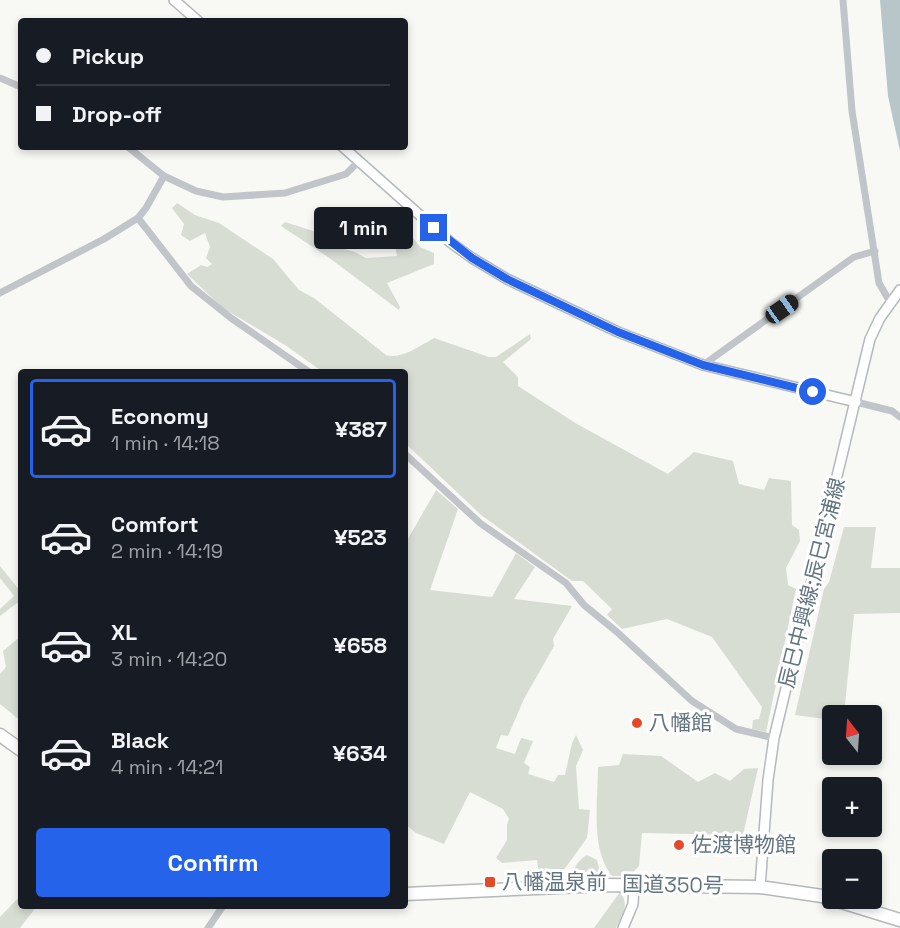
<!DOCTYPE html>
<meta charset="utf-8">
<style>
body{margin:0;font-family:"Space Grotesk","Noto Sans JP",sans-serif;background:#20242c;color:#f1f3f6;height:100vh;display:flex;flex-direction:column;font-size:22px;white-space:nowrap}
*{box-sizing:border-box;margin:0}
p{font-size:20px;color:#9ea1a6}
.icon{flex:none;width:33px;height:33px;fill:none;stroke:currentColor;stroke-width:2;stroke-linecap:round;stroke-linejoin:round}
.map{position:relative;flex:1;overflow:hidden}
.details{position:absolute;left:18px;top:369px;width:390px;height:540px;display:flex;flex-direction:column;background:#171b24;border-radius:6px;box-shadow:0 3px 9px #0003}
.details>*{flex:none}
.top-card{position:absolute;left:18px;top:18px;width:390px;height:132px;border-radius:6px;box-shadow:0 3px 9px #0003;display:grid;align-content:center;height:132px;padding:0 18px;background:#171b24}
.needle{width:39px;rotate:343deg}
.tools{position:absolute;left:822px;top:705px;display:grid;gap:12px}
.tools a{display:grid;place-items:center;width:60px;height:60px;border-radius:6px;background:#171b24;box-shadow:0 3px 9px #0003;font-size:30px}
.end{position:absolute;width:27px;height:27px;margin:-14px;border:8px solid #2563eb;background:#fff;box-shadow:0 0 0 3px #fff}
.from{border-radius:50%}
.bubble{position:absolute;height:42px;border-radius:6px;background:#171b24;box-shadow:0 3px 9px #0003;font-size:20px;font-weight:700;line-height:42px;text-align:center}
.car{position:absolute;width:18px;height:36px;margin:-18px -9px;border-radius:8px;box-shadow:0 0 4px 2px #0007;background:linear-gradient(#222 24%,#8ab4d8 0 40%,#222 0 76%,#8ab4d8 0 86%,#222 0)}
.top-card b{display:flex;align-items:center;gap:21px;height:57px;font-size:22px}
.top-card b+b{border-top:2px solid #363941}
.top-card i{width:15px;height:15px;background:#f1f3f6}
ul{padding:10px 0 0;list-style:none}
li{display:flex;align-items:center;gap:18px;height:99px;margin:0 12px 9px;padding:0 6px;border:3px solid transparent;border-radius:6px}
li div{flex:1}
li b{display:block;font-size:22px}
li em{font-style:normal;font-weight:700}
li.selected{border-color:#2563eb}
li>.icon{width:54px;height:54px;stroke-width:1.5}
.action{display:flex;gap:12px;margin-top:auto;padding:12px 18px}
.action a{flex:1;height:69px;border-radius:6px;background:#2563eb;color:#fff;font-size:24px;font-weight:700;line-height:69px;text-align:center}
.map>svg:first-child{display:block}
.green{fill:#d8ddd4}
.water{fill:#b8c6c9}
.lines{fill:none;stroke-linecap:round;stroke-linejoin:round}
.secondary-casing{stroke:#b3b9bd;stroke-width:12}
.highway-casing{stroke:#b4b8bb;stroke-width:15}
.street{stroke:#c1c5c9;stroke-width:7}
.secondary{stroke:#fff;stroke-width:9}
.highway{stroke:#fff;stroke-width:12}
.route{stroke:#2563eb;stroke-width:8}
.poi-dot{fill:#e54a28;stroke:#fff;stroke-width:2}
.labels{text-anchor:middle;stroke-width:6;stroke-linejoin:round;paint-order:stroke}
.street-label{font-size:21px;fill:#637580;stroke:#fff}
.poi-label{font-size:21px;fill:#637580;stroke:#fff;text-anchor:start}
</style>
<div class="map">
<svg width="900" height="928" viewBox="0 0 900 928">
<rect width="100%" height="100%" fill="#f8f8f5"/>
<!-- green -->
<g class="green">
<path d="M177,203L195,215L219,223L273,259L299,290L314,298L386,355C401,360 421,345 434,338L489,357H496L530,334L531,339L503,362L518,377V386L577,424L668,474L694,452L733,461L739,484L764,490L769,478L791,481L792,525L799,530L800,541L786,568L788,585L796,589L766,732L752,729L753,720L759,719L762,707L712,637L667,619L622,629L607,615L612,609L583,581H572L481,515L405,443V372H323L285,345L223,308L187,274L201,265L207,267L212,264L206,258L210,247L205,233L190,241L181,235L184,224L172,208Z"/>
<polygon points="285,222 335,238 337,247 355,252 366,258 397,256 394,239 399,227 403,225 420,247 434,253 434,264 387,283 400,307 399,310 328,257 281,226"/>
<polygon points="436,490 458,509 430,590 492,597 516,553 535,567 514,599 572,606 553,639 554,646 524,699 508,736 501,735 496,748 515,754 521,738 533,741 524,763 530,767 528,774 554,782 558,775 565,775 572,743 576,735 583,750 576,766 579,809 590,810 587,838 558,878 540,879 537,860 502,863 496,858 507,840 507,825 509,819 503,809 470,792 444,844 416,833 405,824 405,544"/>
<polygon points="844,527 876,527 871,568 900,568 900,613 854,614 844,715 832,716 832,720 795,715 824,589 829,582"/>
<polygon points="0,566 21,592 21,600 0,616 0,609 14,596 0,578"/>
<polygon points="21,636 21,721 0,704 0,674 6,667 3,651"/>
<path d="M623,754L661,756L698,782L715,773L730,781L744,769L758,768L743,835L642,833L639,866L630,876H612C590,848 598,801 598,767L619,765Z"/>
<path d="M587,855L597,860L599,868L596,877L571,878C574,868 577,861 587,855Z"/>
<path d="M620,892C630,905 622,915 616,928H594Z"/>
<polygon points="21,895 21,906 37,906 20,928 0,928 0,917"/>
</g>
<!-- water -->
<polygon class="water" points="880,0 900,0 900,151 888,96"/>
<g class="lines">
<!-- secondary casing -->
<g class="secondary-casing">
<g id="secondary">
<polyline points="174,0 198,21"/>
<polyline points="343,147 450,242 472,258 507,279 618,332 703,365 856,402"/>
<polyline points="760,887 768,780 774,738 870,339 880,318 900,290"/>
<polyline points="623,928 633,904 634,884"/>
</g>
</g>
<!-- highway casing -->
<g class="highway-casing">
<g id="highway">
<polyline points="0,735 21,750"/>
<polyline points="405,894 605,885 760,887 822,896 900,920"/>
</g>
</g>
<!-- street -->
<g class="street">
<polyline points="843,0 852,111 879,283 890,302"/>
<polyline points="0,78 21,87"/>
<polyline points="128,147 164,176 196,191 223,197 285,193 346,174 359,161"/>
<polyline points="138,218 191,286 231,318 309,372"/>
<polyline points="0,293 104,239 138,218 146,208 164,176"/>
<polyline points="703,365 854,257 875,251"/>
<polyline points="856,402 892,411 900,417"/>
<polyline points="405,454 480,523 566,583 584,605 617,632 692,701 736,729 774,738"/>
<polyline points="208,928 223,906"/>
</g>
<!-- secondary -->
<use href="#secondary" class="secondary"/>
<!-- highway -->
<use href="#highway" class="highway"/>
</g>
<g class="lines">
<!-- route -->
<polyline class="route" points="434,228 472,258 507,279 618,332 703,365 813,392"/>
</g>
<!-- markers -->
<g class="poi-dot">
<circle cx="637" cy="723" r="6"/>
<circle cx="679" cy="845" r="6"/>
<rect x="484" y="876" width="12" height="12" rx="3"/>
</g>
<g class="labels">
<!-- street labels -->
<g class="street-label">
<text transform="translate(812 583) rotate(-76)" y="7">辰巳中興線;辰巳宮浦線</text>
<text transform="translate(673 885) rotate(1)" y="7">国道350号</text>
</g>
<!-- poi labels -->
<g class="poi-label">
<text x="649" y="730">八幡館</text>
<text x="691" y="852">佐渡博物館</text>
<text x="502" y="889">八幡温泉前</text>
</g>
</g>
</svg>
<div class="tools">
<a><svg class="needle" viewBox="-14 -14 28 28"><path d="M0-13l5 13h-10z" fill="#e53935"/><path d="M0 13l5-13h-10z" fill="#9ea1a6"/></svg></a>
<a>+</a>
<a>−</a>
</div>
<i class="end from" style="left:813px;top:392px"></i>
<i class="end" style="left:434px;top:228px"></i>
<div class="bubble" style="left:314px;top:207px;width:99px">1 min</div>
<i class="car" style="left:782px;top:309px;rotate:55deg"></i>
<div class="top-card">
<b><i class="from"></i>Pickup</b>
<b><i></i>Drop-off</b>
</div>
<section class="details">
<ul>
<li class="selected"><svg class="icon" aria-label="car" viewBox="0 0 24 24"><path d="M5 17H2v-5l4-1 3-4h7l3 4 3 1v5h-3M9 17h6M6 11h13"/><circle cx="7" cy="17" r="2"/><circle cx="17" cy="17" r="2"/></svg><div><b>Economy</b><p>1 min · 14:18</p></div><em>¥387</em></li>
<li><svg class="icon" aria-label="car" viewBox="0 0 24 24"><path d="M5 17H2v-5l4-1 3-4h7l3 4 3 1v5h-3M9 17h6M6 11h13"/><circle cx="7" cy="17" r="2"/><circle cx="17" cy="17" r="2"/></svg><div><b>Comfort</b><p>2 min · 14:19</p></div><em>¥523</em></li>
<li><svg class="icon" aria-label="car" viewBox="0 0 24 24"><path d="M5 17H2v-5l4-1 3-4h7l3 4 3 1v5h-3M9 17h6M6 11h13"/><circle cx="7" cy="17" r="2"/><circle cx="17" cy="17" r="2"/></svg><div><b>XL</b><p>3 min · 14:20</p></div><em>¥658</em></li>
<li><svg class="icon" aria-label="car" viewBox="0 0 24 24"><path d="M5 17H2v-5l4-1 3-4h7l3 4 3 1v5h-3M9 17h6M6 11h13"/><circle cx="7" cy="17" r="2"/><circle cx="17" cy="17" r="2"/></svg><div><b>Black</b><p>4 min · 14:21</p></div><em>¥634</em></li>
</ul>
<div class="action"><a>Confirm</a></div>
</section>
</div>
